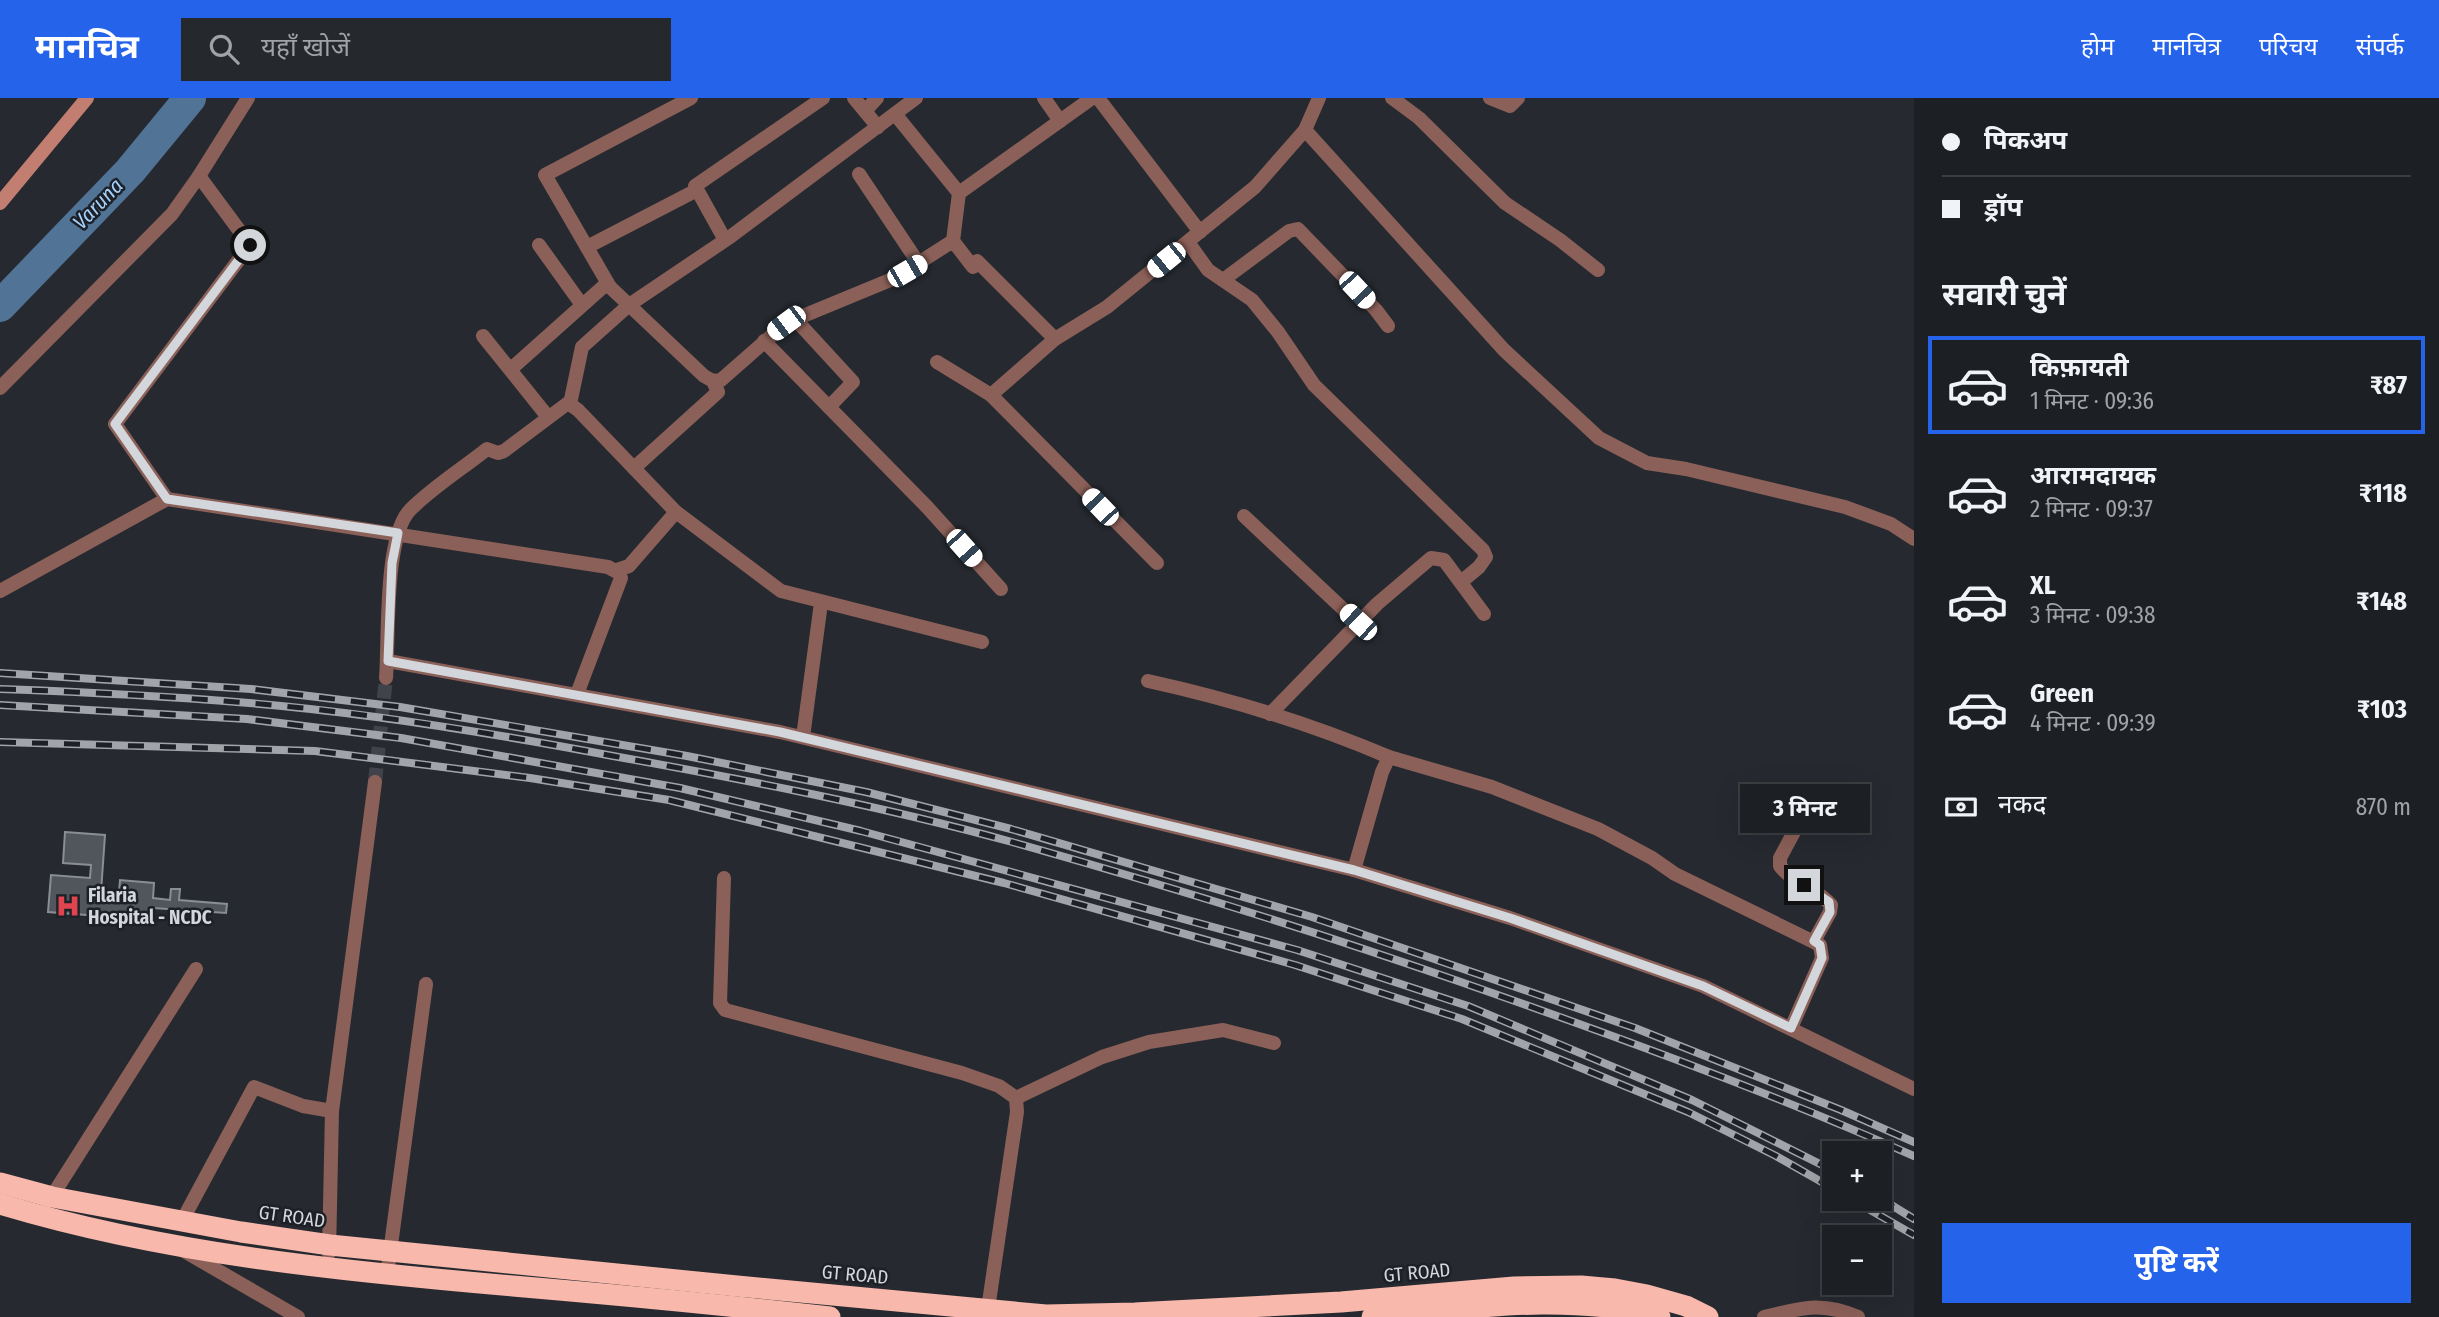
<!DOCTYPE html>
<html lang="hi">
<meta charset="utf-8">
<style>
body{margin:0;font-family:"Fira Sans Condensed","Noto Sans Devanagari",sans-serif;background:#25282c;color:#f1f3f6;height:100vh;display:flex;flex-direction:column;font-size:26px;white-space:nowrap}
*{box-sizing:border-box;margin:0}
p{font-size:23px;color:#a0a3a6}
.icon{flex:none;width:38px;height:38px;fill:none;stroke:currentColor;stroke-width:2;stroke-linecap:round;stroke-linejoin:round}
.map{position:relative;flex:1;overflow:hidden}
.drawer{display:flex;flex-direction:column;background:#1c2024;width:525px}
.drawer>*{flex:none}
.banner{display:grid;align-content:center;height:154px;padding:0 28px;background:#1c2024}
.controls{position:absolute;left:1822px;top:1043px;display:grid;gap:14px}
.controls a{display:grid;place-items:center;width:70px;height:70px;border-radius:0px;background:#1c2024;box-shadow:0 7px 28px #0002,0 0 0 2px #3a3e41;font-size:35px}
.end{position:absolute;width:32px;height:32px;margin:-16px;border:9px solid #d3d6da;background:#111;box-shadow:0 0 0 4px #111}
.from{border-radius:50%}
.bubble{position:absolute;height:49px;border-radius:0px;background:#1c2024;box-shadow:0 7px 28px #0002,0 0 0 2px #3a3e41;font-size:23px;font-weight:700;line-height:49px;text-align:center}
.car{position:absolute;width:21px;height:42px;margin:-21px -10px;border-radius:9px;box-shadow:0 0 5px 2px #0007;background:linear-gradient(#fff 24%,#345 0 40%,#fff 0 76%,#345 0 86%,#fff 0)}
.banner b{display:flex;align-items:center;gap:24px;height:66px;font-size:26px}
.banner b+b{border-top:2px solid #3a3e41}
.banner i{width:18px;height:18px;background:#f1f3f6}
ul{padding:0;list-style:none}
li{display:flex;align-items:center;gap:21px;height:98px;margin:0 14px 10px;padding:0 14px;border:4px solid transparent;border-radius:0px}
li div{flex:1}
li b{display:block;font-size:26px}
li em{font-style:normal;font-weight:700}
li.active{border-color:#2563eb}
li>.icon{width:63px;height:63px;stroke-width:1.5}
h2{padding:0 28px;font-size:32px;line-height:84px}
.pay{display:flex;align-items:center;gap:18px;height:77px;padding:0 28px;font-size:26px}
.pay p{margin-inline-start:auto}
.button{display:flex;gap:14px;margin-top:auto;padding:14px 28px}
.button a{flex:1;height:80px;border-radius:0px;background:#2563eb;color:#fff;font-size:28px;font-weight:700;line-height:80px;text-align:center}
header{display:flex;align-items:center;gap:42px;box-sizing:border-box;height:98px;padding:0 35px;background:#2563eb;color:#fff}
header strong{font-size:33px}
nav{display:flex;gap:38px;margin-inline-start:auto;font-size:24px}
.search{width:490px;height:63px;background:#25282c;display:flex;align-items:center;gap:18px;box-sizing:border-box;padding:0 24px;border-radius:0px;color:#a0a3a6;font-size:26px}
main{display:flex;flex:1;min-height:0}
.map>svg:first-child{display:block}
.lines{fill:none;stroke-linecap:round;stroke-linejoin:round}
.river{stroke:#507396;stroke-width:32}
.building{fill:#51555c;stroke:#898d95;stroke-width:2}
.street-tunnel{stroke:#40444a;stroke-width:14;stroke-dasharray:14 7;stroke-linecap:butt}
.street{stroke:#8b6058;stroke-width:14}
.secondary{stroke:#c27e71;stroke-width:14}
.highway{stroke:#f8b8ab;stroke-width:21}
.rail-casing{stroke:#a1a4a9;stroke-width:8}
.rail{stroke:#1d2026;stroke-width:5;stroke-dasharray:16;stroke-linecap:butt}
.route{stroke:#d3d6da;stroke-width:9}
.labels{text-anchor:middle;stroke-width:5;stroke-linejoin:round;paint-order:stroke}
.poi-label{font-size:19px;font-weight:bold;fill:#d3d6da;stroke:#1d2026;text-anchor:start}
.street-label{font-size:19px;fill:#d3d6da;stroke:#1d2026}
.water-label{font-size:21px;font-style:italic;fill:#a4d1fd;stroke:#1d2026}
</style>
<header>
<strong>मानचित्र</strong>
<div class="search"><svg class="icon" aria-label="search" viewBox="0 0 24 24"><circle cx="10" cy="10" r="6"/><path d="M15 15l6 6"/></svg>यहाँ खोजें</div>
<nav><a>होम</a><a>मानचित्र</a><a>परिचय</a><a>संपर्क</a></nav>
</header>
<main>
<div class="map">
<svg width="1914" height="1219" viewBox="0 0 1914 1219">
<rect width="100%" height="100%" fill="#262a30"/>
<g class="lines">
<!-- river -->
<polyline class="river" points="0,208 130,73 190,0"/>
</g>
<!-- building -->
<polygon class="building" points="65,734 105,737 101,794 119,795 120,782 154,785 153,800 170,802 171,791 180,791 179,802 227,806 226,815 153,810 152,822 48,814 51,777 90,780 91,767 63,765"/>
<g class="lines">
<!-- street-tunnel -->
<polyline class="street-tunnel" points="375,684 386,580"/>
<!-- street -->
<g class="street">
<polyline points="854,0 878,29"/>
<polyline points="1044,0 1060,23"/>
<polyline points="1098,0 1200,134"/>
<polyline points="1392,0 1419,20 1505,105 1560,142 1598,172"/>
<polyline points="1490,0 1510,8 1518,0"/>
<polyline points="865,13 877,0"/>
<polyline points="895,16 959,95"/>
<polyline points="1305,32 1504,252 1599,340 1647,365 1686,371 1845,409 1891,426 1914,441"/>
<polyline points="859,76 919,166"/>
<polyline points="725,142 695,88 823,0"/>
<polyline points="953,143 959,95 1092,0"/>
<polyline points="1188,144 1208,172 1252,202 1278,234 1314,287 1483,452 1486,459 1479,469 1461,484"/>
<polyline points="539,147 582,207"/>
<polyline points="587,149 697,92"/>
<polyline points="1223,182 1289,133 1298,131 1376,212 1388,228"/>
<polyline points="795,221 853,284 829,309"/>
<polyline points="483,238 548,319"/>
<polyline points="764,243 928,410 1001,491"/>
<polyline points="937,264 991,297 1055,241 1107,209 1255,89 1305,32 1319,0"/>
<polyline points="511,271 604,188 610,189"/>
<polyline points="713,283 721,282 786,225 895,180 953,143 973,169 977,163 1055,241"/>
<polyline points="0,290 172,116 199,78 248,0"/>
<polyline points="991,297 1157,465"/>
<polyline points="570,306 582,249 629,207 730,139 916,0"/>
<polyline points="634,370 718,294 713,283 704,278 610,189 545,77 691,0"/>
<polyline points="167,401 115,326 250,147 199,78"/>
<polyline points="1244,418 1358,525"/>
<polyline points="617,472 629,468 676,414"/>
<polyline points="0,493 167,401 608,469 619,475 621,480 577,596"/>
<polyline points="388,563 780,634 1354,772 1510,820 1703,888 1914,991"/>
<path d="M386,580C389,541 384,439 410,412C433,389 462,371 487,351L498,355L504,353L568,305L578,312L676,414L781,493L982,544"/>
<path d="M1148,583C1230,601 1312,626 1389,659L1382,674L1354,772"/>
<polyline points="1270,616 1377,506 1431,460 1444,462 1484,516"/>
<polyline points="803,639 821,505"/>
<polyline points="1389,659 1492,689 1598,731 1652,760 1675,776 1820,847 1822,860 1791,930"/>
<polyline points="724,780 720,905 725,912 962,975 999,988 1016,1000 1017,1014 988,1211"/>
<path d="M1814,843L1830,814L1831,807C1817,790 1793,785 1780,768V760L1816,693"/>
<polyline points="1016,1000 1102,959 1149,944 1223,932 1274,945"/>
<polyline points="49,1103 196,871"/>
<polyline points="182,1123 254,989 303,1008 332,1013"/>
<polyline points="184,1153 298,1219"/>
<polyline points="329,1155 332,1013 375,684"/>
<polyline points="387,1177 426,886"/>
<path d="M1764,1219C1801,1210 1822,1203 1858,1219"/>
</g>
<!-- secondary -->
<polyline class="secondary" points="0,105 87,0"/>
<!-- highway -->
<g class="highway">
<polyline points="0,1085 52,1099 241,1134 330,1147 737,1188 1046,1217 1135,1215 1341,1204 1514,1189 1581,1188 1615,1191 1647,1197 1686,1208 1708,1219"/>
<path d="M0,1106C166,1156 340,1173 513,1188C619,1197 724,1207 830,1219"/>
<path d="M1372,1219C1467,1211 1566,1194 1660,1219"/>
</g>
<!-- rail casing -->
<g class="rail-casing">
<g id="rail">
<polyline points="0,575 251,591 400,609 687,658 866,694 1011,731 1312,819 1635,930 1841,1012 1914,1044"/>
<path d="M0,591C83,594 166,598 249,605C371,615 492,635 613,658C747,682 881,708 1012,744C1162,786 1311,832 1458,883C1612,937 1765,992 1914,1058"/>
<polyline points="0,607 247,621 401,640 680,690 861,733 1297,852 1468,908 1692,1002 1834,1073"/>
<polyline points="0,644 315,653 530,680 669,702 1004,785 1295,867 1462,921 1688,1014 1776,1058 1834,1091"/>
<polyline points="1880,1100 1914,1121"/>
<polyline points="1851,1101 1914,1137"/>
</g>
</g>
<!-- rail -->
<use href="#rail" class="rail"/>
</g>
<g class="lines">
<!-- route -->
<polyline class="route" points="250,147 115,326 167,401 398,435 392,465 388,563 780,634 1354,772 1510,820 1703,888 1791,930 1822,860 1820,847 1814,843 1830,814 1829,804 1804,787"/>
</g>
<!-- icons -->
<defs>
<g id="hospital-bare" transform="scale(1.89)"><path d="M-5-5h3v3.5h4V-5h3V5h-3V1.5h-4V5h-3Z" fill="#e0444e" stroke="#1d2026" stroke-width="2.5" paint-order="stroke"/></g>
</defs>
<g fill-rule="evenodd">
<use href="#hospital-bare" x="68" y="808"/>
</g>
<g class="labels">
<!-- poi labels -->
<g class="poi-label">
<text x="88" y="804">Filaria<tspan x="88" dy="22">Hospital - NCDC</tspan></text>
</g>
<!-- street labels -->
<g class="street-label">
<text transform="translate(292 1118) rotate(8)" y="7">GT ROAD</text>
<text transform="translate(1417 1174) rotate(-5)" y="7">GT ROAD</text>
<text transform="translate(855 1176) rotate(5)" y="7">GT ROAD</text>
</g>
<!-- water labels -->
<g class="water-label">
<text transform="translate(98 106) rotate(-46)" y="7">Varuna</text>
</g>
</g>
</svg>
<div class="controls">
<a>+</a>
<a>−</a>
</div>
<i class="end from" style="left:250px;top:147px"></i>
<i class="end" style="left:1804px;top:787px"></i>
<div class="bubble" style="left:1740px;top:686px;width:130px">3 मिनट</div>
<i class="car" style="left:1166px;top:162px;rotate:231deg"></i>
<i class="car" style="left:907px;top:173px;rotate:60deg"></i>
<i class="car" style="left:1357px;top:192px;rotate:137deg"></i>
<i class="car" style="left:786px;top:225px;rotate:233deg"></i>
<i class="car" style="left:1100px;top:409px;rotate:316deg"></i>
<i class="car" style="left:964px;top:450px;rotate:138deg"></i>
<i class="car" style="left:1358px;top:524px;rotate:313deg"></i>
</div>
<section class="drawer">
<div class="banner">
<b><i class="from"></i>पिकअप</b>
<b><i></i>ड्रॉप</b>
</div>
<h2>सवारी चुनें</h2>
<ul>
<li class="active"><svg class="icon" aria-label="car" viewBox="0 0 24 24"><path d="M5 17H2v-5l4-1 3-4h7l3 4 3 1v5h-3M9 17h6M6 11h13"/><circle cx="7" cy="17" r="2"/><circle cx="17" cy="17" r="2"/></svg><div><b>किफ़ायती</b><p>1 मिनट · 09:36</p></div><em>₹87</em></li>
<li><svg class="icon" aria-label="car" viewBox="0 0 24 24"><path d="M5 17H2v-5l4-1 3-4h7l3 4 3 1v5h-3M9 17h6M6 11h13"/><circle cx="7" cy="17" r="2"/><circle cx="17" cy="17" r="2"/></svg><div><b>आरामदायक</b><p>2 मिनट · 09:37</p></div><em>₹118</em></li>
<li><svg class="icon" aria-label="car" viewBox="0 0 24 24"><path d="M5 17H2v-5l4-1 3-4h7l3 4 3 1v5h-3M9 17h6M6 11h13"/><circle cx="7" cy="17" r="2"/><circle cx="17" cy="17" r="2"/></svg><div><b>XL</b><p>3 मिनट · 09:38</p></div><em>₹148</em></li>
<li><svg class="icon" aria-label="car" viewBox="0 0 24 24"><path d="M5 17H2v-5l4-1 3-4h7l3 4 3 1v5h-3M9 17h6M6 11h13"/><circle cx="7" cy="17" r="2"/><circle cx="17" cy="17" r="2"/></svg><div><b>Green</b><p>4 मिनट · 09:39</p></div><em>₹103</em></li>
</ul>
<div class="pay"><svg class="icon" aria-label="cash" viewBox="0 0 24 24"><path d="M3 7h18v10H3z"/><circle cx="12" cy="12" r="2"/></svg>नकद<p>870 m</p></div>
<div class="button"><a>पुष्टि करें</a></div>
</section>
</main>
